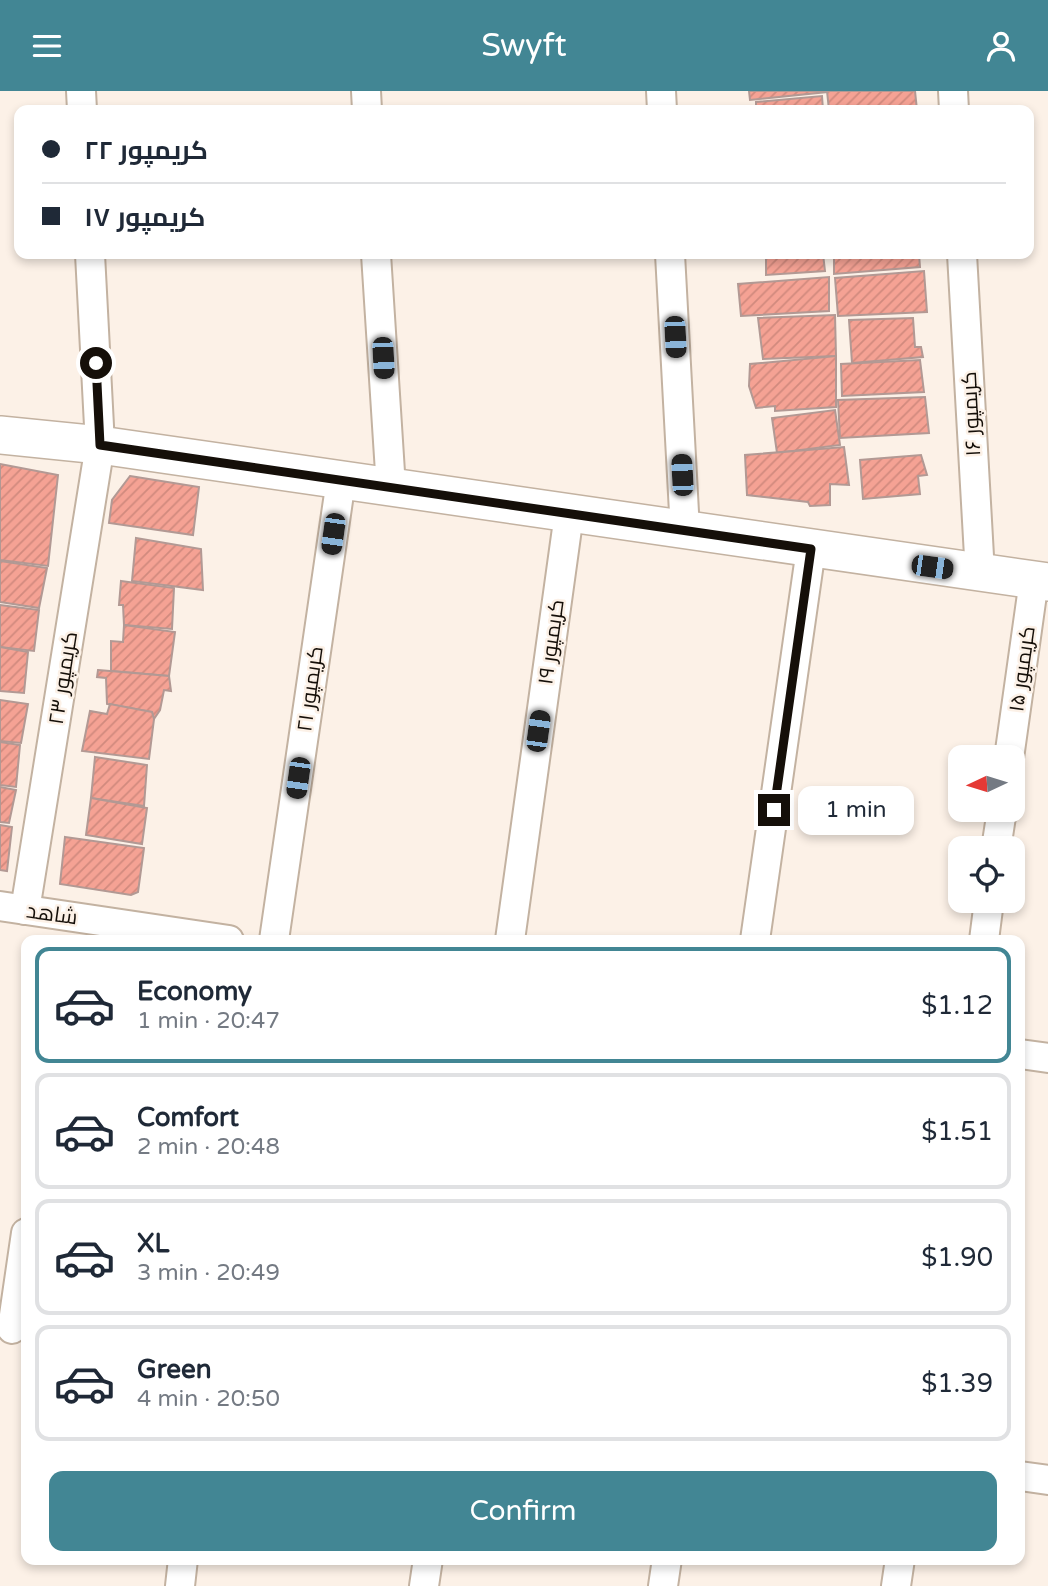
<!DOCTYPE html>
<meta charset="utf-8">
<style>
body{margin:0;font-family:"Varela Round",Cairo,sans-serif;background:#f2f2f3;color:#1f2937;height:100vh;display:flex;flex-direction:column;font-size:26px;white-space:nowrap}
*{box-sizing:border-box;margin:0}
p{font-size:23px;color:#747a83}
.icon{flex:none;width:38px;height:38px;fill:none;stroke:currentColor;stroke-width:2;stroke-linecap:round;stroke-linejoin:round}
.map{position:relative;flex:1;overflow:hidden}
.panel{position:absolute;left:21px;top:844px;width:1004px;height:630px;display:flex;flex-direction:column;background:#fff;border-radius:14px;box-shadow:0 4px 10px #0003}
.panel>*{flex:none}
.top-card{position:absolute;left:14px;top:14px;width:1020px;height:154px;border-radius:14px;box-shadow:0 4px 10px #0003;display:grid;align-content:center;height:154px;padding:0 28px;background:#fff}
.needle{width:46px;rotate:266deg}
.buttons{position:absolute;left:948px;top:654px;display:grid;gap:14px}
.buttons a{display:grid;place-items:center;width:77px;height:77px;border-radius:14px;background:#fff;box-shadow:0 4px 10px #0003;font-size:35px}
.end{position:absolute;width:32px;height:32px;margin:-16px;border:9px solid #150f09;background:#fff;box-shadow:0 0 0 4px #fff}
.from{border-radius:50%}
.bubble{position:absolute;height:49px;border-radius:14px;background:#fff;box-shadow:0 4px 10px #0003;font-size:23px;font-weight:600;line-height:49px;text-align:center}
.car{position:absolute;width:21px;height:42px;margin:-21px -10px;border-radius:9px;box-shadow:0 0 5px 2px #0007;background:linear-gradient(#222 24%,#8ab4d8 0 40%,#222 0 76%,#8ab4d8 0 86%,#222 0)}
.top-card b{display:flex;align-items:center;gap:24px;height:66px;font-size:26px}
.top-card b+b{border-top:2px solid #e0e1e3}
.top-card i{width:18px;height:18px;background:#1f2937}
ul{padding:12px 0 0;list-style:none}
li{display:flex;align-items:center;gap:21px;height:116px;margin:0 14px 10px;padding:0 14px;border:4px solid #e0e1e3;border-radius:14px}
li div{flex:1}
li b{display:block;font-size:26px}
li em{font-style:normal;font-weight:600}
li.active{border-color:#428694}
li>.icon{width:63px;height:63px;stroke-width:1.5}
.primary-button{display:flex;gap:14px;margin-top:auto;padding:14px 28px}
.primary-button a{flex:1;height:80px;border-radius:14px;background:#428694;color:#fff;font-size:28px;font-weight:600;line-height:80px;text-align:center}
header{display:flex;justify-content:space-between;align-items:center;height:91px;padding:0 28px;background:#428694;color:#fff;font-size:32px;font-weight:600}
.map>svg:first-child{display:block}
.building{fill:url(#building-hatch);stroke:#b29994;stroke-width:2}
.lines{fill:none;stroke-linecap:round;stroke-linejoin:round}
.minor-casing{stroke:#c3b2a1;stroke-width:32}
.tertiary-casing{stroke:#c3b2a1;stroke-width:40}
.minor{stroke:#fff;stroke-width:28}
.tertiary{stroke:#fff;stroke-width:37}
.route{stroke:#150f09;stroke-width:9}
.labels{text-anchor:middle;stroke-width:5;stroke-linejoin:round;paint-order:stroke}
.street-label{font-size:21px;fill:#150f09;stroke:#fcf1e7}
</style>
<header><svg class="icon" aria-label="menu" viewBox="0 0 24 24"><path d="M4 6h16M4 12h16M4 18h16"/></svg>Swyft<svg class="icon" aria-label="person" viewBox="0 0 24 24"><circle cx="12" cy="8" r="4"/><path d="M4 21q1-7 8-7t8 7"/></svg></header>
<div class="map">
<svg width="1048" height="1495" viewBox="0 0 1048 1495">
<defs>
<pattern id="building-hatch" width="6" height="6" patternUnits="userSpaceOnUse" patternTransform="scale(1.75)"><rect width="6" height="6" fill="#f5a294"/><path d="M-1 1l2-2M0 6l6-6M5 7l2-2" fill="none" stroke="#d18a7e"/></pattern>
</defs>
<rect width="100%" height="100%" fill="#fcf1e7"/>
<!-- building -->
<g class="building">
<polygon points="749,0 827,0 827,1 750,9"/>
<polygon points="827,0 915,0 917,19 829,19"/>
<polygon points="822,5 823,19 756,19 756,11"/>
<polygon points="766,163 823,163 825,180 766,184"/>
<polygon points="834,163 919,163 920,176 834,183"/>
<polygon points="924,180 927,221 838,225 835,187"/>
<polygon points="829,186 829,220 741,225 738,193"/>
<polygon points="835,224 836,265 763,268 758,227"/>
<polygon points="913,227 915,256 921,256 923,266 852,272 849,229"/>
<polygon points="836,265 836,316 775,320 775,315 756,317 749,295 750,273"/>
<polygon points="920,269 924,301 842,305 841,273"/>
<polygon points="925,306 929,342 840,347 838,309"/>
<polygon points="835,319 840,354 777,362 772,327"/>
<polygon points="844,356 849,394 830,393 830,414 810,415 808,411 747,404 745,364"/>
<polygon points="921,364 927,384 918,385 920,403 863,408 860,369"/>
<polygon points="0,373 58,384 48,475 0,469"/>
<polygon points="130,385 199,396 193,444 109,432 112,409"/>
<polygon points="136,447 201,458 203,499 132,490"/>
<polygon points="0,470 47,477 39,517 0,511"/>
<polygon points="121,490 174,497 172,538 124,534 123,514 119,514"/>
<polygon points="0,514 39,519 34,560 0,556"/>
<polygon points="124,534 175,541 169,585 111,580 111,550 123,551"/>
<polygon points="0,556 28,561 24,602 0,600"/>
<polygon points="98,579 169,585 171,600 164,599 160,619 154,628 152,621 107,613 106,587 97,586"/>
<polygon points="0,609 28,613 21,652 0,650"/>
<polygon points="110,613 152,621 154,628 149,668 82,660 90,620 107,623"/>
<polygon points="0,651 20,654 16,696 0,694"/>
<polygon points="95,666 147,674 144,715 91,707"/>
<polygon points="0,696 16,699 9,732 0,731"/>
<polygon points="91,707 147,717 142,753 86,744"/>
<polygon points="0,734 12,736 7,780 0,779"/>
<polygon points="65,746 144,757 138,801 131,804 60,793"/>
</g>
<g class="lines">
<!-- minor casing -->
<g class="minor-casing">
<g id="minor">
<polyline points="81,0 82,19"/>
<polyline points="366,0 367,19"/>
<polyline points="661,0 662,19"/>
<polyline points="953,0 954,19"/>
<polyline points="376,163 391,397"/>
<polyline points="670,163 685,440"/>
<polyline points="962,163 980,483"/>
<polyline points="1009,667 1034,489"/>
<polyline points="996,758 1002,719"/>
<polyline points="0,815 229,849"/>
<polyline points="25,819 100,354 90,163"/>
<polyline points="274,849 341,389"/>
<polyline points="510,849 569,423"/>
<polyline points="755,849 811,458"/>
<polyline points="984,849 989,810"/>
<polyline points="1020,963 1048,967"/>
<polyline points="12,1238 26,1142"/>
<polyline points="1020,1385 1048,1389"/>
<polyline points="180,1495 183,1468"/>
<polyline points="424,1495 428,1468"/>
<polyline points="663,1495 667,1468"/>
<polyline points="896,1495 900,1468"/>
</g>
</g>
<!-- tertiary casing -->
<g class="tertiary-casing">
<polyline id="tertiary" points="0,344 100,354 1048,491"/>
</g>
<!-- minor -->
<use href="#minor" class="minor"/>
<!-- tertiary -->
<use href="#tertiary" class="tertiary"/>
</g>
<g class="lines">
<!-- route -->
<polyline class="route" points="96,272 100,354 811,458 774,719"/>
</g>
<g class="labels">
<!-- street labels -->
<g class="street-label">
<text transform="translate(971 323) rotate(-93)" y="7">کریمپور ۱۶</text>
<text transform="translate(551 551) rotate(-82)" y="7">کریمپور ۱۹</text>
<text transform="translate(1022 578) rotate(-82)" y="7">کریمپور ۱۵</text>
<text transform="translate(63 587) rotate(-81)" y="7">کریمپور ۲۳</text>
<text transform="translate(310 598) rotate(-82)" y="7">کریمپور ۲۱</text>
<text transform="translate(52 823) rotate(8)" y="7">شاهد</text>
</g>
</g>
</svg>
<div class="buttons">
<a><svg class="needle" viewBox="-14 -14 28 28"><path d="M0-13l5 13h-10z" fill="#e53935"/><path d="M0 13l5-13h-10z" fill="#747a83"/></svg></a>
<a><svg class="icon" aria-label="locate" viewBox="0 0 24 24"><circle cx="12" cy="12" r="6"/><path d="M12 2v4M12 18v4M2 12h4M18 12h4"/></svg></a>
</div>
<i class="end from" style="left:96px;top:272px"></i>
<i class="end" style="left:774px;top:719px"></i>
<div class="bubble" style="left:798px;top:695px;width:116px">1 min</div>
<i class="car" style="left:675px;top:246px;rotate:177deg"></i>
<i class="car" style="left:383px;top:267px;rotate:177deg"></i>
<i class="car" style="left:682px;top:384px;rotate:357deg"></i>
<i class="car" style="left:333px;top:443px;rotate:188deg"></i>
<i class="car" style="left:932px;top:476px;rotate:98deg"></i>
<i class="car" style="left:538px;top:640px;rotate:8deg"></i>
<i class="car" style="left:298px;top:687px;rotate:188deg"></i>
<div class="top-card">
<b><i class="from"></i>کریمپور ۲۲</b>
<b><i></i>کریمپور ۱۷</b>
</div>
<section class="panel">
<ul>
<li class="active"><svg class="icon" aria-label="car" viewBox="0 0 24 24"><path d="M5 17H2v-5l4-1 3-4h7l3 4 3 1v5h-3M9 17h6M6 11h13"/><circle cx="7" cy="17" r="2"/><circle cx="17" cy="17" r="2"/></svg><div><b>Economy</b><p>1 min · 20:47</p></div><em>$1.12</em></li>
<li><svg class="icon" aria-label="car" viewBox="0 0 24 24"><path d="M5 17H2v-5l4-1 3-4h7l3 4 3 1v5h-3M9 17h6M6 11h13"/><circle cx="7" cy="17" r="2"/><circle cx="17" cy="17" r="2"/></svg><div><b>Comfort</b><p>2 min · 20:48</p></div><em>$1.51</em></li>
<li><svg class="icon" aria-label="car" viewBox="0 0 24 24"><path d="M5 17H2v-5l4-1 3-4h7l3 4 3 1v5h-3M9 17h6M6 11h13"/><circle cx="7" cy="17" r="2"/><circle cx="17" cy="17" r="2"/></svg><div><b>XL</b><p>3 min · 20:49</p></div><em>$1.90</em></li>
<li><svg class="icon" aria-label="car" viewBox="0 0 24 24"><path d="M5 17H2v-5l4-1 3-4h7l3 4 3 1v5h-3M9 17h6M6 11h13"/><circle cx="7" cy="17" r="2"/><circle cx="17" cy="17" r="2"/></svg><div><b>Green</b><p>4 min · 20:50</p></div><em>$1.39</em></li>
</ul>
<div class="primary-button"><a>Confirm</a></div>
</section>
</div>
